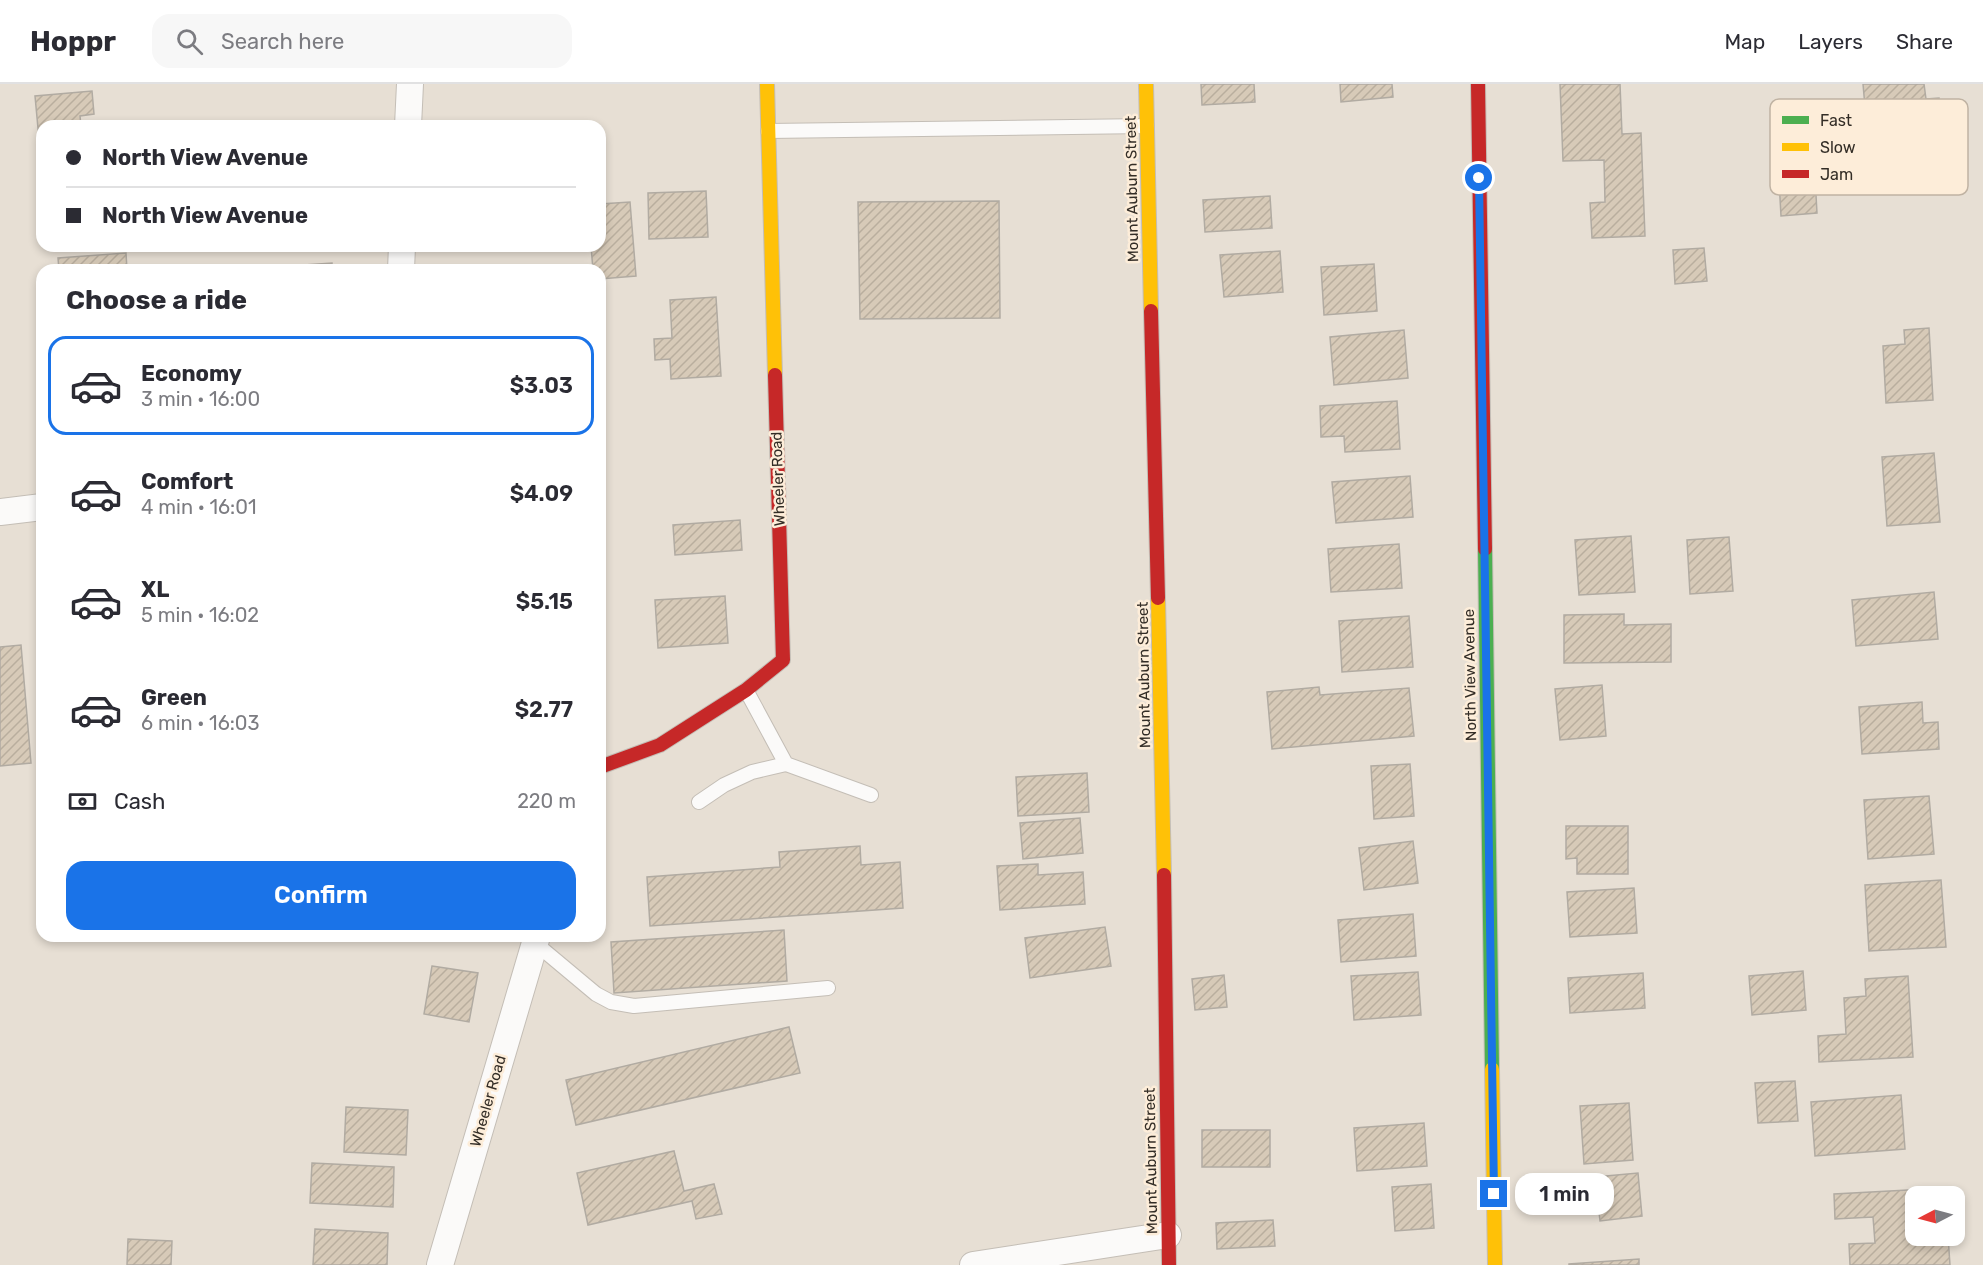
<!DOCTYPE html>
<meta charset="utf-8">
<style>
body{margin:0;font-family:Rubik,sans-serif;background:#f7f7f7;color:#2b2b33;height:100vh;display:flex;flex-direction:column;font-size:22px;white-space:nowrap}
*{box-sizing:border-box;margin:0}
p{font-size:20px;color:#7c7c81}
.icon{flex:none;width:33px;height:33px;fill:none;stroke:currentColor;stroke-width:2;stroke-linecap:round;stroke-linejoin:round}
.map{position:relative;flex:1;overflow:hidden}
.sheet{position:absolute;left:36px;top:180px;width:570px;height:678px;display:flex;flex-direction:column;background:#fff;border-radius:18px;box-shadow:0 3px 9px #0003}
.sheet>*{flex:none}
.guide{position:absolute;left:36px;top:36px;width:570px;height:132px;border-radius:18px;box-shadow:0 3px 9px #0003;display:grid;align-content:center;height:132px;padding:0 30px;background:#fff}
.needle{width:39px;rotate:264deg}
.tools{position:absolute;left:1905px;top:1102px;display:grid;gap:12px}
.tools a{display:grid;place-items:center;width:60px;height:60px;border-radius:12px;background:#fff;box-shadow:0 3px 9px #0003;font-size:30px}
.end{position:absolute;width:27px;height:27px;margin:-14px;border:8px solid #1a73e8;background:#fff;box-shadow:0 0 0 3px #fff}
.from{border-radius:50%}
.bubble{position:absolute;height:42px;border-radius:18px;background:#fff;box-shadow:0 3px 9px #0003;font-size:20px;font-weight:600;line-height:42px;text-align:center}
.guide b{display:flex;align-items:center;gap:21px;height:57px;font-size:22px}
.guide b+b{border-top:2px solid #e1e1e2}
.guide i{width:15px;height:15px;background:#2b2b33}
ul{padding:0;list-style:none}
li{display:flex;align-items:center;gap:18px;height:99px;margin:0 12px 9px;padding:0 18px;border:3px solid transparent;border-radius:18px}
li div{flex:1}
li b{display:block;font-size:22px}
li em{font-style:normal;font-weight:600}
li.selected{border-color:#1a73e8}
li>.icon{width:54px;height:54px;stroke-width:1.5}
h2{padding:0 30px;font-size:27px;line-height:72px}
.pay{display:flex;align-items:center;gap:15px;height:66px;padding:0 30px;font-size:22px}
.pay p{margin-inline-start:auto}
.cta{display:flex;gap:12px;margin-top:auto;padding:12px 30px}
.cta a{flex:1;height:69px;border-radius:18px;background:#1a73e8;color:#fff;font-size:24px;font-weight:600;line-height:69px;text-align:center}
header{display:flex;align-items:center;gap:36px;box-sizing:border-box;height:84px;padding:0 30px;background:#fff;border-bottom:2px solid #e1e1e2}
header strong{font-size:28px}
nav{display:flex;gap:33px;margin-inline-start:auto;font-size:21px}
.search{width:420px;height:54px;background:#f7f7f7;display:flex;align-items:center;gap:15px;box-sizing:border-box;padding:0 21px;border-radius:18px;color:#7c7c81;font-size:22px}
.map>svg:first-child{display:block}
.building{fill:url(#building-hatch);stroke:#b1aba2;stroke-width:1.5}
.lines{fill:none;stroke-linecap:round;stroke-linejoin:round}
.lane-casing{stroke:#c4beb6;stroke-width:16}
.street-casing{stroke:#c4beb6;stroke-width:28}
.fast-casing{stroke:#c4beb6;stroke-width:16}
.slow-casing{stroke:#c4beb6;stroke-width:16}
.jam-casing{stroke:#c4beb6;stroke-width:16}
.lane{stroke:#fbfaf9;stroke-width:14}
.street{stroke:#fbfaf9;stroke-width:26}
.fast{stroke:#4caf50;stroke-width:14}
.slow{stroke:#ffc107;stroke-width:14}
.jam{stroke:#c62828;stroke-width:14}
.route{stroke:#1a73e8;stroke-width:8}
.labels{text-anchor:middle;stroke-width:5;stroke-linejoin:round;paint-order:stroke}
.street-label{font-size:15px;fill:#332d26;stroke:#fdedd9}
.key{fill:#fdedd9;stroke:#c0b3a3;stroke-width:1.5}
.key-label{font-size:16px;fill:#332d26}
</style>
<header>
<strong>Hoppr</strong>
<div class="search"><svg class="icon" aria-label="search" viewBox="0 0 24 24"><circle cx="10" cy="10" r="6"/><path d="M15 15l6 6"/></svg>Search here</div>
<nav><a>Map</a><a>Layers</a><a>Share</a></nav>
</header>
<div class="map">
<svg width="1983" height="1181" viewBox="0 0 1983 1181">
<defs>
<pattern id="building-hatch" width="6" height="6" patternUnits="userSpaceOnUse" patternTransform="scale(1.5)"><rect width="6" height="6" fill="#d7cab8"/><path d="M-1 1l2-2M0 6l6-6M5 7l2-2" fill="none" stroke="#b9ae9e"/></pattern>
</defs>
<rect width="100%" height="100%" fill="#e7dfd4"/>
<!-- building -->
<g class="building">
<polygon points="1201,0 1254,0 1255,18 1202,21"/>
<polygon points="1340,0 1392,0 1393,13 1341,18"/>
<polygon points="1560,0 1620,0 1622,50 1641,49 1645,152 1592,154 1590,119 1605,118 1604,76 1563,77"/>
<polygon points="1863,0 1924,0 1926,15 1939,14 1941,41 1928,42 1930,63 1869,68"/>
<polygon points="92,7 94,30 80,32 81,42 42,42 42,55 39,55 35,12"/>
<polygon points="38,67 42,67 42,110 41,110"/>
<polygon points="1815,93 1817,129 1781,132 1779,96"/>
<polygon points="706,107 708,153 649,155 648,109"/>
<polygon points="1270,112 1272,144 1205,148 1203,116"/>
<polygon points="999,117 1000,234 860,235 858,118"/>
<polygon points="630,118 636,192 600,195 600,186 593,186 591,162 600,162 600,120"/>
<polygon points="1704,164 1707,197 1675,200 1673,166"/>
<polygon points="1280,167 1283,208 1224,213 1220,171"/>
<polygon points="126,169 127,186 59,186 58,174"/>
<polygon points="332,179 332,186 260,186 260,184"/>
<polygon points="1374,180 1377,227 1324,231 1321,183"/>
<polygon points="716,213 721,292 671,295 670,275 655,276 654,255 672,254 670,216"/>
<polygon points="1929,244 1933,316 1886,319 1883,262 1905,260 1904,246"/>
<polygon points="1404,246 1408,294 1334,301 1330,253"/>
<polygon points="1397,317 1400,365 1345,368 1344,352 1321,353 1320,322"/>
<polygon points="1934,369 1940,438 1887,442 1882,373"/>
<polygon points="1410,392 1413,433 1336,439 1332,398"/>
<polygon points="740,436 742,466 675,471 673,441"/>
<polygon points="1631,452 1635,508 1579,511 1575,456"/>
<polygon points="1729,453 1733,507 1690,510 1687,456"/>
<polygon points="1399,460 1402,504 1331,508 1328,465"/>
<polygon points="1934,508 1938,555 1856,562 1852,516"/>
<polygon points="725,512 728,559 658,564 655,516"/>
<polygon points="1624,530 1624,541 1671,540 1671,578 1564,579 1564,531"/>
<polygon points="1409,532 1413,583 1342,588 1339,537"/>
<polygon points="21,561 31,679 0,682 0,563"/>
<polygon points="1602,601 1606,652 1560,656 1555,605"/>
<polygon points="1319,603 1320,611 1409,604 1414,652 1272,665 1267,608"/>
<polygon points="1922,618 1923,639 1938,638 1939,665 1862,670 1859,623"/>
<polygon points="1410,680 1414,732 1374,735 1371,682"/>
<polygon points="1087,689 1089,728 1018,732 1016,693"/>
<polygon points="1929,712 1934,770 1868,775 1864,716"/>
<polygon points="1080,734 1083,769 1023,775 1020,739"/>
<polygon points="1566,742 1628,742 1628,790 1577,790 1577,774 1566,775"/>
<polygon points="1413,757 1418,799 1364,806 1359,764"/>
<polygon points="860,762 861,781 900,778 903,824 650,842 647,793 780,783 779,768"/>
<polygon points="1038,780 1038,791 1083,788 1085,820 1000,826 997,782"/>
<polygon points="1941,796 1946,863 1869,867 1865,801"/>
<polygon points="1634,804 1637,849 1570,853 1567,808"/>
<polygon points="1413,830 1416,872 1341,878 1338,836"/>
<polygon points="1105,843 1111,882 1030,894 1025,854"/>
<polygon points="784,846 787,897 614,909 611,858"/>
<polygon points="432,882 478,889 469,938 424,930"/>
<polygon points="1803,887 1806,926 1752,931 1749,892"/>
<polygon points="1418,888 1421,931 1354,936 1351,892"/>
<polygon points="1643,889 1645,924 1570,929 1568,894"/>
<polygon points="1224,891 1227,923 1195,926 1192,895"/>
<polygon points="1908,892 1913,973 1819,978 1818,952 1846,950 1844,914 1866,912 1865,895"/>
<polygon points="789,943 800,989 576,1041 566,996"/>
<polygon points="1795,997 1798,1037 1758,1039 1755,999"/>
<polygon points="1901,1011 1905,1065 1815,1072 1811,1018"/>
<polygon points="1629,1019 1633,1076 1584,1080 1580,1022"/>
<polygon points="346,1023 408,1026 406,1071 344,1068"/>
<polygon points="1424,1039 1427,1082 1357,1087 1354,1044"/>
<rect x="1202" y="1046" width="68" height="37"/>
<polygon points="674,1067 684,1107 714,1100 722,1130 696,1135 692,1117 588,1141 577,1089"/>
<polygon points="312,1079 394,1083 393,1123 310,1119"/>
<polygon points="1638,1089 1642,1132 1600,1137 1595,1093"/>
<polygon points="1431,1100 1434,1144 1395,1147 1392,1103"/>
<polygon points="1945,1104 1946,1113 1916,1113 1916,1152 1948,1152 1950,1181 1850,1181 1849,1160 1875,1159 1873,1133 1835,1135 1834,1110"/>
<polygon points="1273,1136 1275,1162 1217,1165 1216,1139"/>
<polygon points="315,1145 388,1149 387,1181 313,1181"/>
<polygon points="128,1155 172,1157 171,1181 127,1181"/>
<polygon points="1639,1175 1639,1181 1569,1181 1569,1180"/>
</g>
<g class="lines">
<!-- lane casing -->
<g class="lane-casing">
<g id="lane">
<polyline points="768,47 1147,42"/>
<polyline points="746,606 786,680 871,711"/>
<polyline points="699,718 724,701 752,688 786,680"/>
<polyline points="535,859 596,910 611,918 634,922 828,904"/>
</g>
</g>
<!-- street casing -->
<g class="street-casing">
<g id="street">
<polyline points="408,42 410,0"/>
<polyline points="401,186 402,162"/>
<polyline points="0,428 42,423"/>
<polyline points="440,1181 537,852"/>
<polyline points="973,1181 1168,1151"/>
</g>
</g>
<!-- fast casing -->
<g class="fast-casing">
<polyline id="fast" points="1485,465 1492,985"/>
</g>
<!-- slow casing -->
<g class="slow-casing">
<g id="slow">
<polyline points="767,0 775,291"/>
<polyline points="1146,0 1151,227"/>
<polyline points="1158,514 1164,791"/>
<polyline points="1492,985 1495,1181"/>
</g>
</g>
<!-- jam casing -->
<g class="jam-casing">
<g id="jam">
<polyline points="1478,0 1485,465"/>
<polyline points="1151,227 1158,514"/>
<polyline points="600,683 660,661 746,606 783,576 775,291"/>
<polyline points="1164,791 1169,1181"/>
</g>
</g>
<!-- lane -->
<use href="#lane" class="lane"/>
<!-- street -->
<use href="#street" class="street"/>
<!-- fast -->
<use href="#fast" class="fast"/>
<!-- slow -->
<use href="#slow" class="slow"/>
<!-- jam -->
<use href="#jam" class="jam"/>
</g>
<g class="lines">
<!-- route -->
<polyline class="route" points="1479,94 1494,1110"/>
</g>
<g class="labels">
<!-- street labels -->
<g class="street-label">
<text transform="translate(1132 105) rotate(-91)" y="5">Mount Auburn Street</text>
<text transform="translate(778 395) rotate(-92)" y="5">Wheeler Road</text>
<text transform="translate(1144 591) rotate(-91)" y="5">Mount Auburn Street</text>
<text transform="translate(1470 591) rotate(-91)" y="5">North View Avenue</text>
<text transform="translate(488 1017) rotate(-74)" y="5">Wheeler Road</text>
<text transform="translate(1151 1077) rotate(-91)" y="5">Mount Auburn Street</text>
</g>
</g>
<!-- legend -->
<rect x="1770" y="15" width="198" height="96" rx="9" class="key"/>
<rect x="1782" y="32" width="27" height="8" fill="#4caf50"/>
<rect x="1782" y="59" width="27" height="8" fill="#ffc107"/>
<rect x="1782" y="86" width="27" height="8" fill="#c62828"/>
<g class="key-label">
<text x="1820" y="42">Fast</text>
<text x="1820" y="69">Slow</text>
<text x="1820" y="96">Jam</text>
</g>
</svg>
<div class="tools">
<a><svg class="needle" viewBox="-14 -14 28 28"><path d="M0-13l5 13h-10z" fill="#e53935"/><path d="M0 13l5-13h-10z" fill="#7c7c81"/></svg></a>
</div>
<i class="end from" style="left:1479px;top:94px"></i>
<i class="end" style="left:1494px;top:1110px"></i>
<div class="bubble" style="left:1515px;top:1089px;width:99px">1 min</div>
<div class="guide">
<b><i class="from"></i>North View Avenue</b>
<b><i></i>North View Avenue</b>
</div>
<section class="sheet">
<h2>Choose a ride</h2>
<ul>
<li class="selected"><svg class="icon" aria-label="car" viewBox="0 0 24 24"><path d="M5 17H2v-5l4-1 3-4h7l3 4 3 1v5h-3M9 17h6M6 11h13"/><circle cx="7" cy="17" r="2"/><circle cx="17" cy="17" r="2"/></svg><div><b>Economy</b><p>3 min · 16:00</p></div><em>$3.03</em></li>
<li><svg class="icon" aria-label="car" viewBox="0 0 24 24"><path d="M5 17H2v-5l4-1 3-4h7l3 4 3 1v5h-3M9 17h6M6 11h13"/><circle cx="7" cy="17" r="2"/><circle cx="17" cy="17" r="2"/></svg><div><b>Comfort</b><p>4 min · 16:01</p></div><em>$4.09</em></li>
<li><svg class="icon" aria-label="car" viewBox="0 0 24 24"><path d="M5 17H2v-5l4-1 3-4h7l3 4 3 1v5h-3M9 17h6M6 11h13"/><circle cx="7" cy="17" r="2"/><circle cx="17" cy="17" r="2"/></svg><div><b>XL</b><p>5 min · 16:02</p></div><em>$5.15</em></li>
<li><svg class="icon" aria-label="car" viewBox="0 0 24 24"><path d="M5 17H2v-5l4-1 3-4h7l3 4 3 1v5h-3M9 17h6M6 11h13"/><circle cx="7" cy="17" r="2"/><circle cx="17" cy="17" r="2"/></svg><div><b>Green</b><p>6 min · 16:03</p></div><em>$2.77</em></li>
</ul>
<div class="pay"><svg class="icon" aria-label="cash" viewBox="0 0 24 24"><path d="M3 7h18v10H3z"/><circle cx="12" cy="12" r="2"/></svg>Cash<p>220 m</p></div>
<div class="cta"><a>Confirm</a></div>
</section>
</div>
